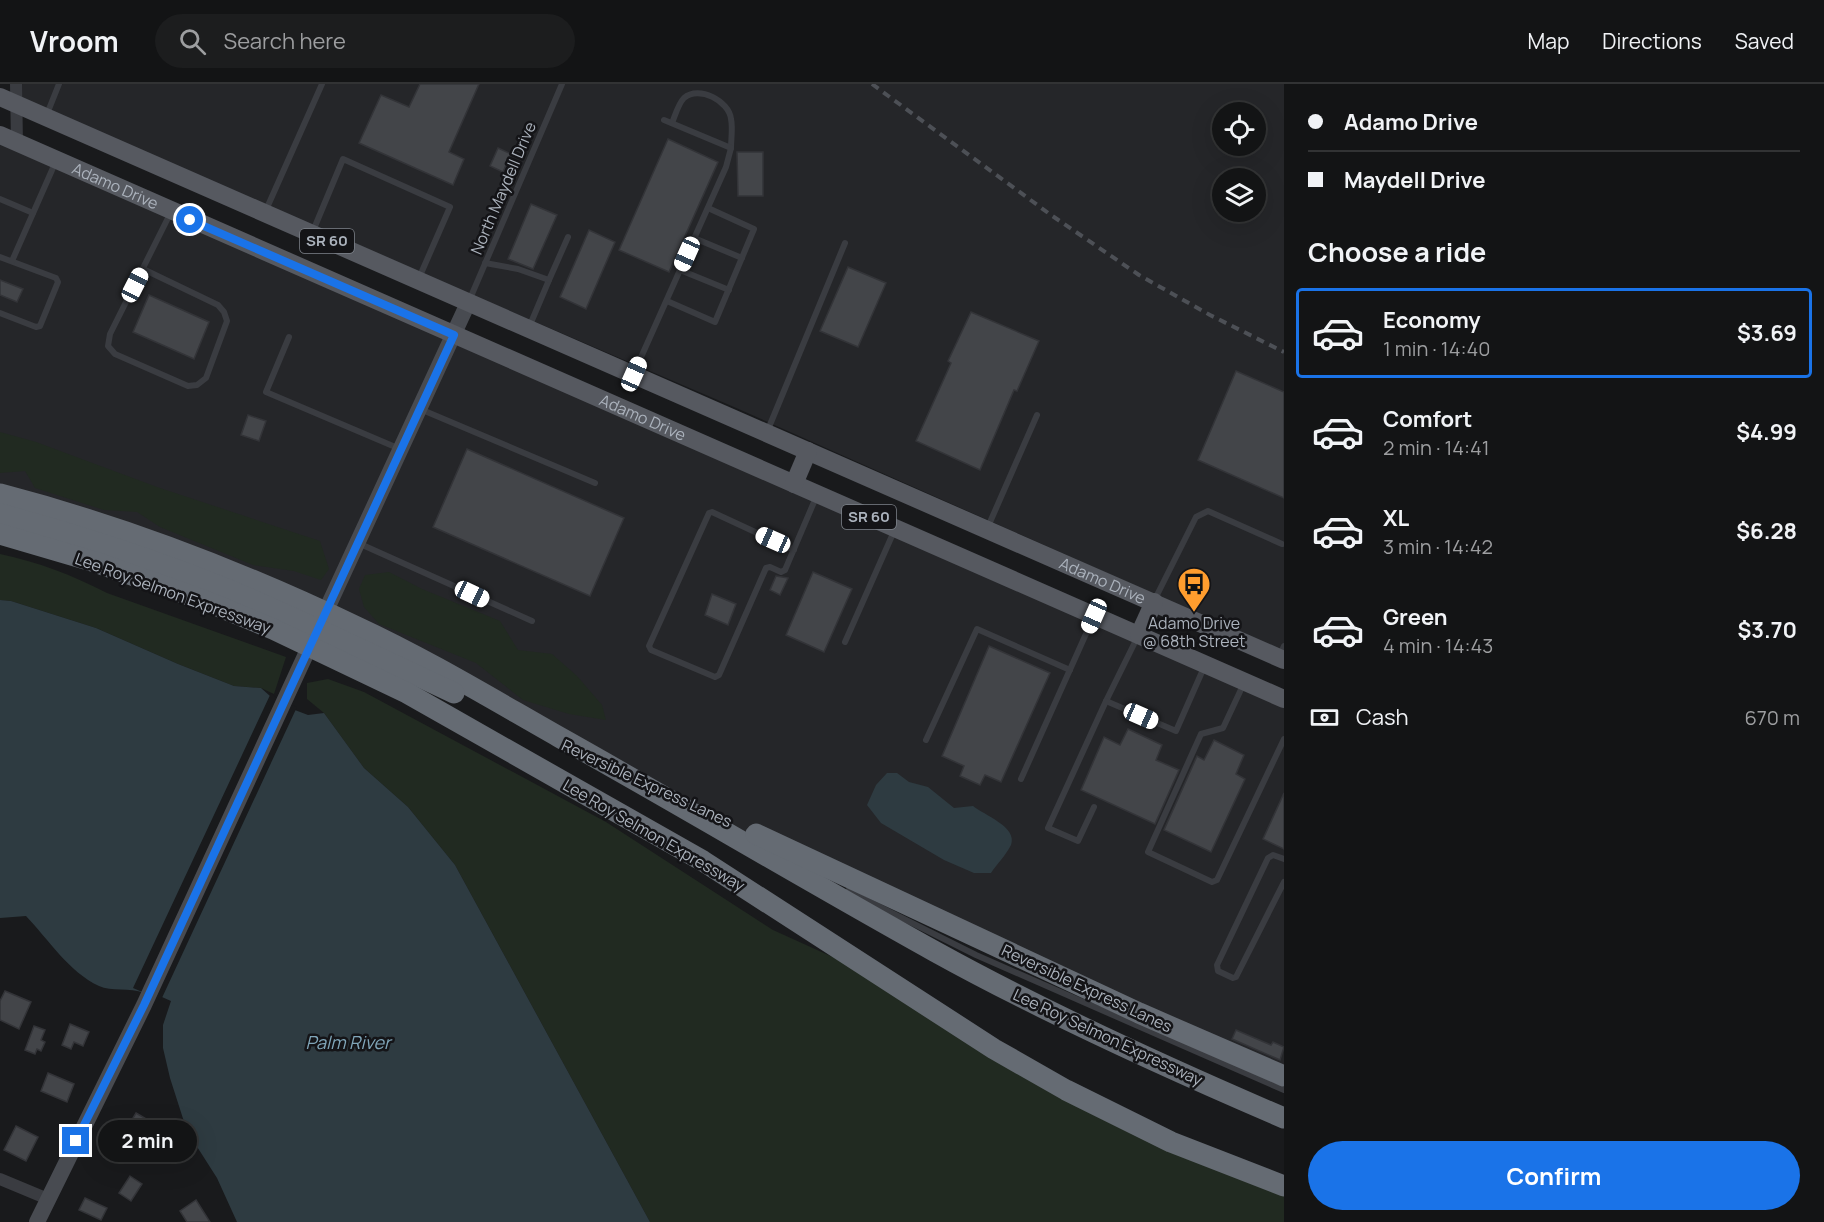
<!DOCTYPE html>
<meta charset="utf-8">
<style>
body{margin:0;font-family:Manrope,sans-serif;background:#1c1d1e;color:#f1f3f6;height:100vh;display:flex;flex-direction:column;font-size:22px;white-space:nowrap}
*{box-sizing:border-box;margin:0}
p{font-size:20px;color:#9d9ea0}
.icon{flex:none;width:33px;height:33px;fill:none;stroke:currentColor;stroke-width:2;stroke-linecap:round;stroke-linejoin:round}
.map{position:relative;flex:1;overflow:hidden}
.panel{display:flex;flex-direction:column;background:#131415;width:540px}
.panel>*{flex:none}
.guide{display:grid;align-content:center;height:132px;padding:0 24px;background:#131415}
.buttons{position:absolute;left:1212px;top:18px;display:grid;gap:12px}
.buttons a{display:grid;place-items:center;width:54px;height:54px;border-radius:50%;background:#131415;box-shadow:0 6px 24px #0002,0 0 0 2px #323334;font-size:30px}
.end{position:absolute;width:27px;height:27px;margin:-14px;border:8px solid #1a73e8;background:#fff;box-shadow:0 0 0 3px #fff}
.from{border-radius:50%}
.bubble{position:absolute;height:42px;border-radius:21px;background:#131415;box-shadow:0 6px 24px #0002,0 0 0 2px #323334;font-size:20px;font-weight:700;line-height:42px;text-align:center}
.car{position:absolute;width:18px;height:36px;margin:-18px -9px;border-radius:8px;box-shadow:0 0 4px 2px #0007;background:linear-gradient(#fff 24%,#345 0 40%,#fff 0 76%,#345 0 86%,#fff 0)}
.guide b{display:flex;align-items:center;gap:21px;height:57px;font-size:22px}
.guide b+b{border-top:2px solid #323334}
.guide i{width:15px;height:15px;background:#f1f3f6}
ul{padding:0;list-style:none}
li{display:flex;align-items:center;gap:18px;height:90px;margin:0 12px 9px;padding:0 12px;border:3px solid transparent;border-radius:6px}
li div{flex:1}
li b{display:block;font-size:22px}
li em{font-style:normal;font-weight:700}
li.active{border-color:#1a73e8}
li>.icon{width:54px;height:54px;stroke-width:1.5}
h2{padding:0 24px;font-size:27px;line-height:72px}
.pay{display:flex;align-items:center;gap:15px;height:66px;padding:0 24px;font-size:22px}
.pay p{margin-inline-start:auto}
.action{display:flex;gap:12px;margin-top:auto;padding:12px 24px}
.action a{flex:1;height:69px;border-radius:36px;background:#1a73e8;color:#fff;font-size:24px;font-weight:700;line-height:69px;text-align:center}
header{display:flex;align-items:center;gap:36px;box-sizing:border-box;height:84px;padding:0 30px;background:#131415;border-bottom:2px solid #323334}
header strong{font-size:28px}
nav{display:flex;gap:33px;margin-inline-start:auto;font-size:21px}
.search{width:420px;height:54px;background:#1c1d1e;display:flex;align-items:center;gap:15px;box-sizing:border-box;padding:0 21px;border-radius:33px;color:#9d9ea0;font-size:22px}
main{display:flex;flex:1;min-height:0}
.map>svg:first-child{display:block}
.built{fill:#252629;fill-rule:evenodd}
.green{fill:#212a21}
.water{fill:#2e3b41}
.pier{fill:#191a1c}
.building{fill:#434549;stroke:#333438;stroke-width:1.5}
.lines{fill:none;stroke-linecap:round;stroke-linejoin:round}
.lane{stroke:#3a3c41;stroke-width:6}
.street{stroke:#3a3c41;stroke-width:12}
.secondary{stroke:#484b51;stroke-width:16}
.primary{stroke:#565960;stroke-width:18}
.highway{stroke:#656b73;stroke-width:21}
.rail{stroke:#4d5056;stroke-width:4;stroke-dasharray:8 6;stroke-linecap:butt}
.route{stroke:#1a73e8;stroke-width:8}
.labels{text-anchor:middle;stroke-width:5;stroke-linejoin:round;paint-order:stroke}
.shield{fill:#141417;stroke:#7e838a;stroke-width:1.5}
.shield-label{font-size:15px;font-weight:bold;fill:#abb2bc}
.street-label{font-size:16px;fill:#abb2bc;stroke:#141417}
.poi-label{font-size:16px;fill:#abb2bc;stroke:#141417}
.water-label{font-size:18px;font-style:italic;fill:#80a6b9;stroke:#141417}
</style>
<header>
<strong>Vroom</strong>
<div class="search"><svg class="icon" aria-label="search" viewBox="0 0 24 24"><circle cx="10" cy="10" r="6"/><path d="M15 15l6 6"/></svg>Search here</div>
<nav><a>Map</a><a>Directions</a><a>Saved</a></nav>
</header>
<main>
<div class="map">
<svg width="1284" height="1138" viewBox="0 0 1284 1138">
<rect width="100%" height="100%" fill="#191a1c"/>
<!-- built -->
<g class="built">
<path d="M15,0H1284V568L734,323L16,16ZM1222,28H1256V62H1222ZM1222,94H1256V128H1222Z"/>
<polygon points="0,56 453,250 324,521 0,406"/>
<polygon points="458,249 1284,612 1284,990 727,741 328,521"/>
</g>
<!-- green -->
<g class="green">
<polygon points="0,348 36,358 157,403 320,457 329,485 321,496 294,487 253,481 160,443 137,428 104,426 35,404 25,387 0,389"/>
<path d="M0,470C38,478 72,491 107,509L286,573L274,610L261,604L234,602L178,580L96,544L11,517L0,516Z"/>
<polygon points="389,488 422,505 500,537 518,566 552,570 577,592 602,621 606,636 569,630 523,616 476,579 379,540 364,523 359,505 365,491"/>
<polygon points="328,595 364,608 606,738 773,846 848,880 1056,995 1284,1098 1284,1138 650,1138 455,781 408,723 364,684 324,629 307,615 307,599"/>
</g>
<!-- water -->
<g class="water">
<path d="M0,516L11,517L96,544L178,580L234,602L261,604L279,620L308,631L324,629L364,684L408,723L455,781L650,1138H237L217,1094L187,1047L170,994L163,964V941L171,917L146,906L144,909C130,903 111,908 99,902C69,888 48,855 26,832L0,834Z"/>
<path d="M887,689H897L909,698L928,703L954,724L973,722C984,731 1018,743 1011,761C1006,771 997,780 991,789H974L944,776L881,739L867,721L876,701Z"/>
</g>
<!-- pier -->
<polygon class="pier" points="271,609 279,616 297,623 161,916 133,904"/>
<!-- building -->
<g class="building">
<polygon points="420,0 479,0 449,68 464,75 453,101 359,59 381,11 409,23"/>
<polygon points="668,55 718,78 669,188 619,166"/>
<polygon points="498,64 511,70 503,88 490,82"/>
<polygon points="737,68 763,68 763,112 738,112"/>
<polygon points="531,120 557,131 533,185 508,175"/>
<polygon points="589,146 615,158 586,225 560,213"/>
<polygon points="848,183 886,199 858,263 820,247"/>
<polygon points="0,196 23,205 17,218 0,211"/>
<polygon points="149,211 209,238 194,275 133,248"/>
<polygon points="971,228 1039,257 1017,307 1014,306 980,386 916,357 951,279 948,277"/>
<polygon points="1236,287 1284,308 1284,414 1198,376"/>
<polygon points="248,331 266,337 259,357 241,351"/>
<polygon points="467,365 624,434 590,512 433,443"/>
<polygon points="813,488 852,505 824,568 786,551"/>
<polygon points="776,492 788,494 780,511 770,506"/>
<polygon points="712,510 736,520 728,541 705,531"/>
<polygon points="989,562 1050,589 1001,698 985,691 980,701 960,692 964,682 942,672"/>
<polygon points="1128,645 1162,661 1156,676 1179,686 1155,740 1081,706 1104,653 1120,661"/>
<polygon points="1214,656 1244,671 1236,690 1245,695 1211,768 1164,746 1197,672 1204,676"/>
<polygon points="1284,709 1284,765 1263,755"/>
<polygon points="5,907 31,918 19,945 0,936 0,917"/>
<polygon points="70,940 89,948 83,962 74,958 71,965 62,961"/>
<polygon points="34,942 45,946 41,956 45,958 41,967 37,965 35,970 25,966"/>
<polygon points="1236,946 1271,961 1273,958 1284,963 1280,976 1232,955"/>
<polygon points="48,989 74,1000 67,1018 41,1007"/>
<polygon points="136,1029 148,1036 129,1068 117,1061"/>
<polygon points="16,1042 38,1053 26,1077 4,1066"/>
<polygon points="130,1092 142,1100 131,1117 119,1109"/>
<polygon points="85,1114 107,1124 101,1136 79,1126"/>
<polygon points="196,1116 210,1138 187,1138 180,1127"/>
</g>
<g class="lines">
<!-- lane -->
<g class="lane">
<polyline points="47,30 59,0"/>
<path d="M672,39C675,32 678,20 684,14C699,1 729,17 731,35C733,44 731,55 731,64"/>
<polyline points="0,115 33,129"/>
<polyline points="266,126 322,0"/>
<polyline points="313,147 343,75 450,123 419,194"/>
<polyline points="694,154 742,174"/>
<polyline points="0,173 56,194 58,198 40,242 36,243 0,229"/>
<polyline points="12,177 56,77"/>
<polyline points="485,179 518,185 549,196 530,241"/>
<polyline points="143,185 218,221 224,228 227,237 206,294 197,301 188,302 115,270 108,262 110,250 171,128"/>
<polyline points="680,186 729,206"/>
<polyline points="549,196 568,153"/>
<polyline points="469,217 562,0"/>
<polyline points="667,217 715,238 754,145 708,124"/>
<polyline points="289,253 266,308 400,365"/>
<polyline points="634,289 726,83 731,64 664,36"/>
<polyline points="420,325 595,399"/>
<polyline points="767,348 845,159"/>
<polyline points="987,445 1037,331"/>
<polyline points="358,459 532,537"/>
<polyline points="794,466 712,428 709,429 649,562 651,566 715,593 719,591 766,484 770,483 781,488 785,486 817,411"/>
<polyline points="1155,515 1196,433 1208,427 1282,460"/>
<polyline points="1137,554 1106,617 1176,647 1205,581"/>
<polyline points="845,558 895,445"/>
<polyline points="1279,573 1284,562"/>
<polyline points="1244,599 1223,644 1201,650 1148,768 1212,798 1217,796 1284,655"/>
<polyline points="926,656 977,545 1070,586"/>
<polyline points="1021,695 1094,532"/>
<polyline points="1094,723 1078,757 1048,744 1106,617"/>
<polyline points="1284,775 1273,771 1268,774 1217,881 1218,887 1233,894 1236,893 1284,798"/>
<polyline points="848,807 976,871 1284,1006"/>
</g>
<!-- street -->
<g class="street">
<polyline points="16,0 17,59"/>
<polyline points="0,1095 48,1115"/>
</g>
<!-- secondary -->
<polyline class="secondary" points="37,1138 144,921 468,219"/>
<!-- primary -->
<g class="primary">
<path id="s1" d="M0,13L1284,576"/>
<path id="s2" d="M0,51L1284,615"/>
<polyline points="794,400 808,367"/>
<polyline points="1139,551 1154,518"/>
</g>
<!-- highway -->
<g class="highway">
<path d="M0,410C123,442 242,488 357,543C426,575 492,615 559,653C684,723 808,797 934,867C1046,929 1165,983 1284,1034"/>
<path d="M0,430C78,451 155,476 229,506C305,538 379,574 454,609"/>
<polyline points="0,450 95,478 203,516 273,545 407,609 703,777 994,965 1066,1006 1171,1058 1284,1102"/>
<polyline points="756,750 1139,929 1284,992"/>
</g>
<!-- rail -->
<polyline class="rail" points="872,0 1051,131 1139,191 1210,231 1284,268"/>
</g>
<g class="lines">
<!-- route -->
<polyline class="route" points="76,1057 144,921 454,251 190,136"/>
</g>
<!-- icons -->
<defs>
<g id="bus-pin" transform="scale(1.725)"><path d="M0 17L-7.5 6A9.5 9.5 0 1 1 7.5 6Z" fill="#ff9d2e" stroke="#141417"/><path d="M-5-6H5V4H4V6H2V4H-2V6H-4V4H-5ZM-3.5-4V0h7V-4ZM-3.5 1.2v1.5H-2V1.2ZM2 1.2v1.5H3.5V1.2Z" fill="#111"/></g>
</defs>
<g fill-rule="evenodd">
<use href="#bus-pin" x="1194" y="500"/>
</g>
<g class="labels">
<!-- shield labels -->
<g class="shield">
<rect x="300" y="145" width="54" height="24" rx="4.5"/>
<rect x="842" y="421" width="54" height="24" rx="4.5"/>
</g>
<g class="shield-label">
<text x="327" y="162">SR 60</text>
<text x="869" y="438">SR 60</text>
</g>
<!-- street labels -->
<g class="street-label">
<text dy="6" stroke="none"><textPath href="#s2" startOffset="126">Adamo Drive</textPath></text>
<text transform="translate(503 104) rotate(-67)" y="6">North Maydell Drive</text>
<text dy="6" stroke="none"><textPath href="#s2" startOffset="702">Adamo Drive</textPath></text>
<text dy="6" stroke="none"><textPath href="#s1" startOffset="1204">Adamo Drive</textPath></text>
<text transform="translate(173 509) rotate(20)" y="6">Lee Roy Selmon Expressway</text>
<text transform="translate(647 699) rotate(25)" y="6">Reversible Express Lanes</text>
<text transform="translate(654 751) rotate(30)" y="6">Lee Roy Selmon Expressway</text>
<text transform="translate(1087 904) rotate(25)" y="6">Reversible Express Lanes</text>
<text transform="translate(1108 953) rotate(25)" y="6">Lee Roy Selmon Expressway</text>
</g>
<!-- poi labels -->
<g class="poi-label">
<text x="1194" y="545">Adamo Drive<tspan x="1194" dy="18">@ 68th Street</tspan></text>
</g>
<!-- water labels -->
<g class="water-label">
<text x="348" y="965">Palm River</text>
</g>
</g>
</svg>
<div class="buttons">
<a><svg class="icon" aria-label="locate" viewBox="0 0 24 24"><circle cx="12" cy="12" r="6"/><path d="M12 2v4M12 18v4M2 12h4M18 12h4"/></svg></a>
<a><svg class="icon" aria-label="layers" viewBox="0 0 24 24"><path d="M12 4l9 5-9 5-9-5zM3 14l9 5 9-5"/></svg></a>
</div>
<i class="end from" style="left:190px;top:136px"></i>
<i class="end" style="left:76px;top:1057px"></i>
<div class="bubble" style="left:98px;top:1036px;width:99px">2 min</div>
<i class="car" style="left:687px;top:170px;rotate:204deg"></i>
<i class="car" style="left:135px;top:201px;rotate:27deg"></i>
<i class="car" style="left:634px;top:290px;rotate:24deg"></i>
<i class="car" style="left:773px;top:456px;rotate:294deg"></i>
<i class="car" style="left:472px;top:510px;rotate:115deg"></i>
<i class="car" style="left:1094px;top:532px;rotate:204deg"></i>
<i class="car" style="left:1141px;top:632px;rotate:114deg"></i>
</div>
<section class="panel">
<div class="guide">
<b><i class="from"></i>Adamo Drive</b>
<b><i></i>Maydell Drive</b>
</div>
<h2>Choose a ride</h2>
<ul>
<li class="active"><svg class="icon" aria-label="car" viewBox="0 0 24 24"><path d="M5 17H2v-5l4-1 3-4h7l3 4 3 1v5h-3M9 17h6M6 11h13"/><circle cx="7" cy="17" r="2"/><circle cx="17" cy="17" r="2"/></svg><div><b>Economy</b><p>1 min · 14:40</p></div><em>$3.69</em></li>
<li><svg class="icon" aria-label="car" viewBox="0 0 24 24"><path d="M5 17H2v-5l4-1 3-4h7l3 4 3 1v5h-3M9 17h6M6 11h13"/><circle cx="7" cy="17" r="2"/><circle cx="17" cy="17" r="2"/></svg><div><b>Comfort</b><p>2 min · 14:41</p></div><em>$4.99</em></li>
<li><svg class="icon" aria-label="car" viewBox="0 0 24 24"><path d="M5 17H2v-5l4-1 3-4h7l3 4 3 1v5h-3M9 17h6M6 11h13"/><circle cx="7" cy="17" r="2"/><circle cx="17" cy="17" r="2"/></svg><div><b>XL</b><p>3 min · 14:42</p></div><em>$6.28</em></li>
<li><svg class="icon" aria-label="car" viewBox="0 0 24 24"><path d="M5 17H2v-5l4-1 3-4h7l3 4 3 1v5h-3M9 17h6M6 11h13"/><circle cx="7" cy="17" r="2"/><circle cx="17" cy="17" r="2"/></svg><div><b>Green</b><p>4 min · 14:43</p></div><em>$3.70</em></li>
</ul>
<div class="pay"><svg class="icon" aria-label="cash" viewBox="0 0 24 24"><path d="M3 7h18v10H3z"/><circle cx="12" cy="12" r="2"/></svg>Cash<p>670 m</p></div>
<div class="action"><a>Confirm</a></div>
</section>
</main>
